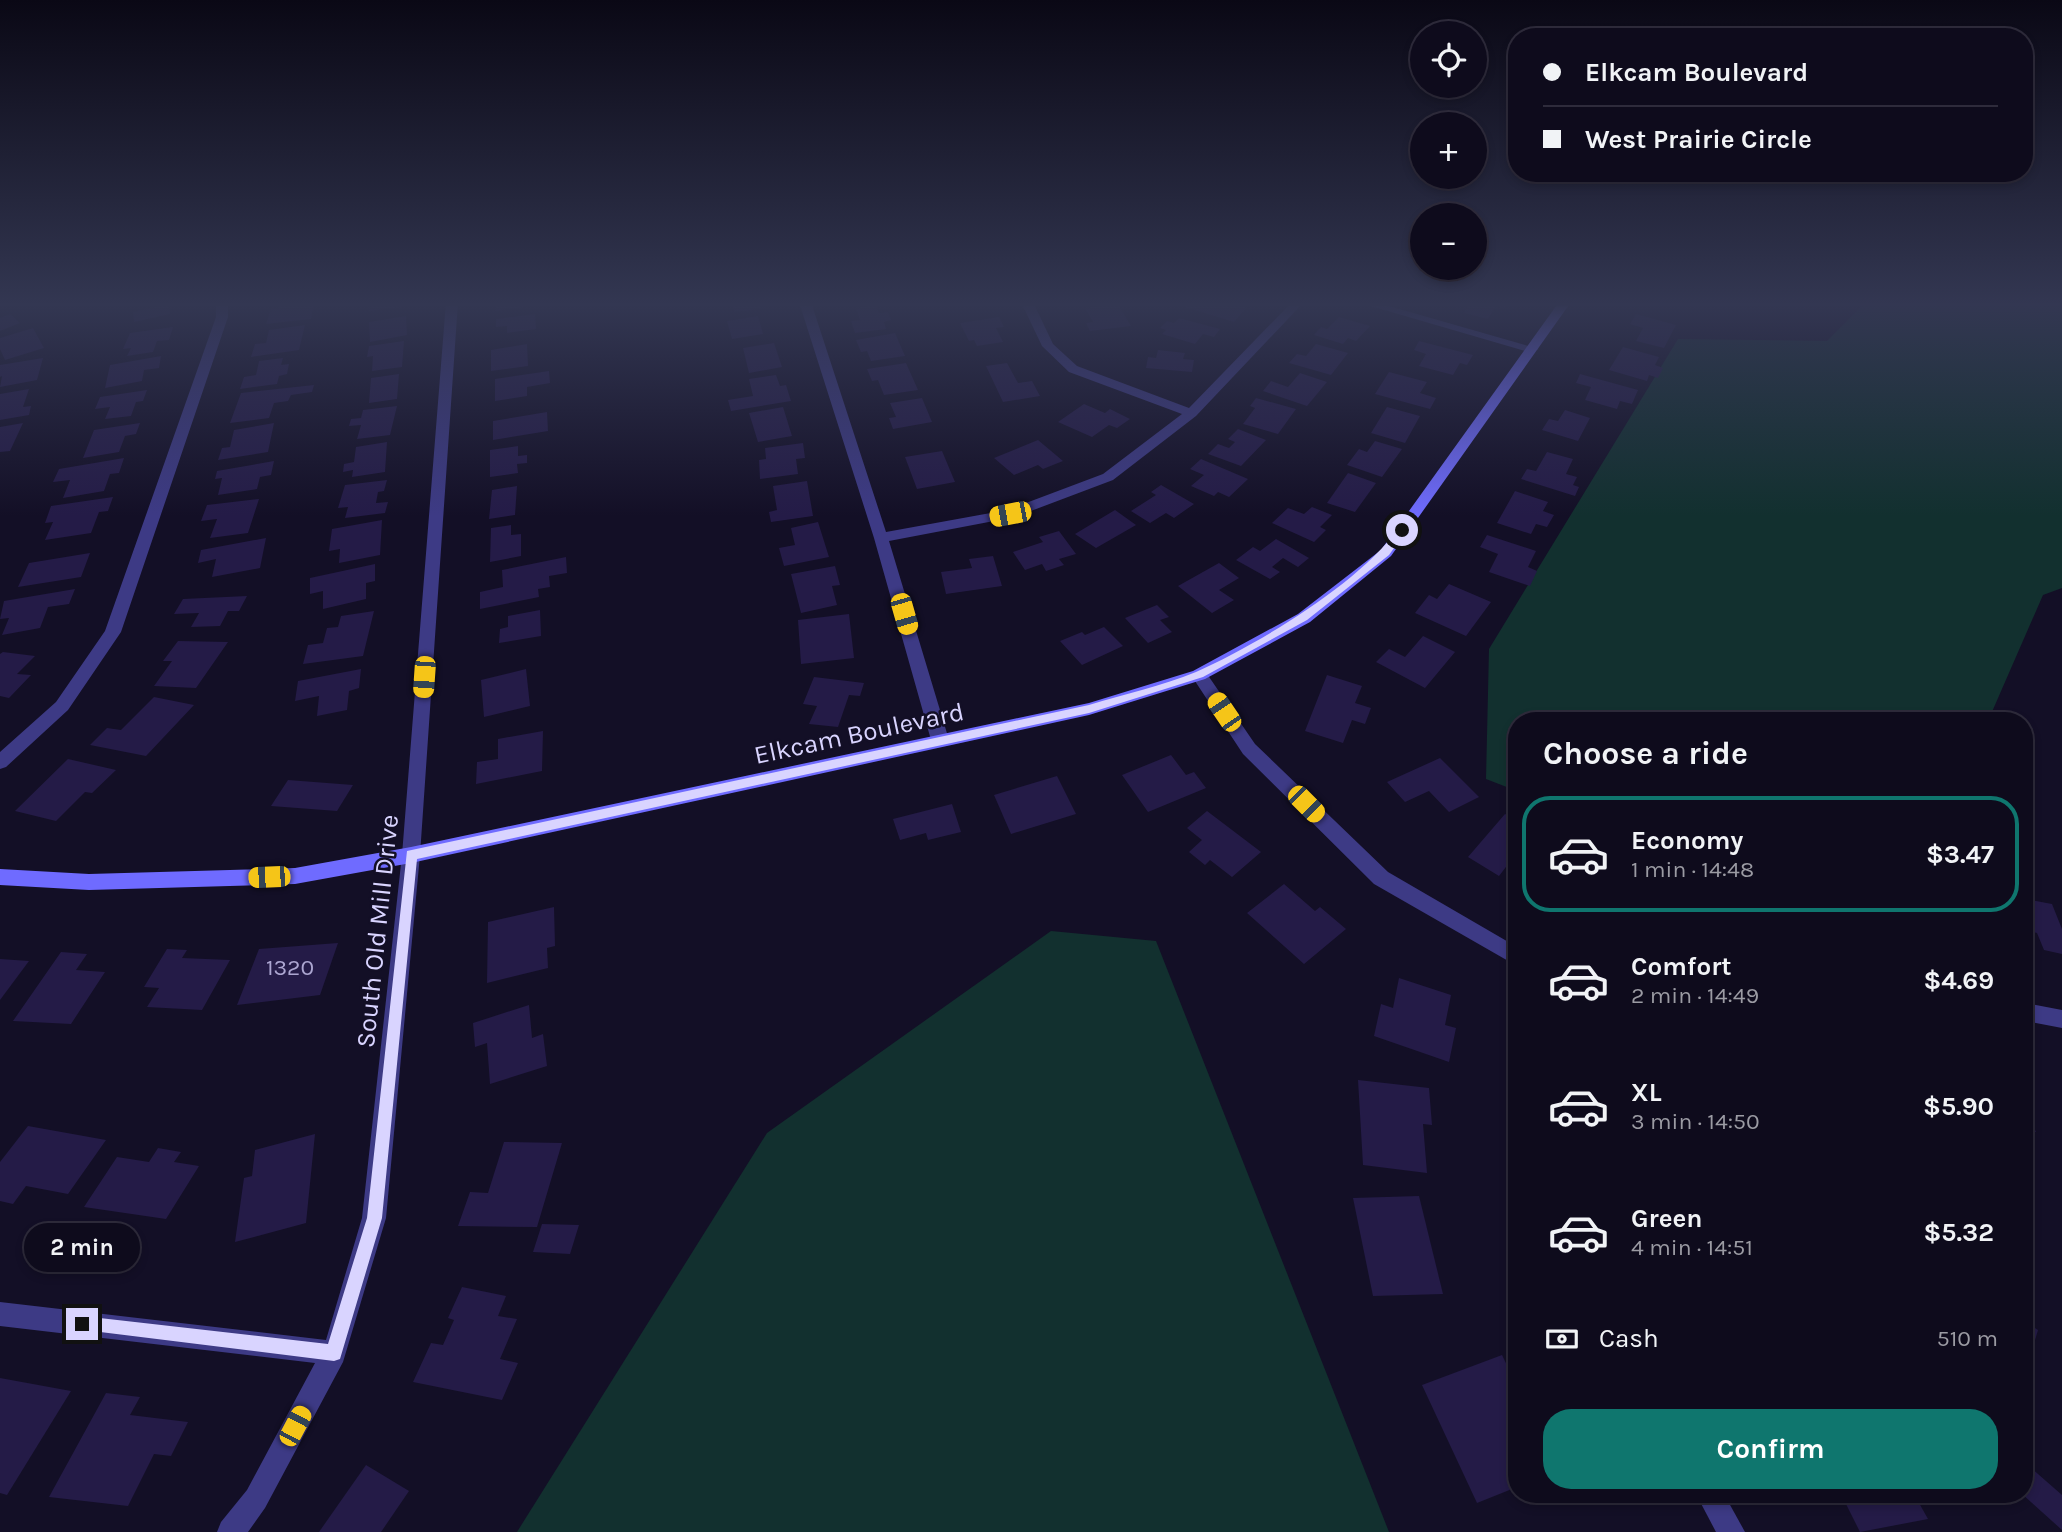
<!DOCTYPE html>
<meta charset="utf-8">
<style>
body{margin:0;font-family:Karla,sans-serif;background:#1c1929;color:#f1f3f6;height:100vh;display:flex;flex-direction:column;font-size:26px;white-space:nowrap}
*{box-sizing:border-box;margin:0}
p{font-size:23px;color:#9b9ba3}
.icon{flex:none;width:38px;height:38px;fill:none;stroke:currentColor;stroke-width:2;stroke-linecap:round;stroke-linejoin:round}
.map{position:relative;flex:1;overflow:hidden}
.side{position:absolute;left:1508px;top:712px;width:525px;height:791px;display:flex;flex-direction:column;background:#0e0b1c;border-radius:28px;box-shadow:0 4px 10px #0003,0 0 0 2px #2e2b3b}
.side>*{flex:none}
.guide{position:absolute;left:1508px;top:28px;width:525px;height:154px;border-radius:28px;box-shadow:0 4px 10px #0003,0 0 0 2px #2e2b3b;display:grid;align-content:center;height:154px;padding:0 35px;background:#0e0b1c}
.controls{position:absolute;left:1410px;top:21px;display:grid;gap:14px}
.controls a{display:grid;place-items:center;width:77px;height:77px;border-radius:50%;background:#0e0b1c;box-shadow:0 4px 10px #0003,0 0 0 2px #2e2b3b;font-size:35px}
.end{position:absolute;width:32px;height:32px;margin:-16px;border:9px solid #d9d4ff;background:#111;box-shadow:0 0 0 4px #111}
.from{border-radius:50%}
.bubble{position:absolute;height:49px;border-radius:24px;background:#0e0b1c;box-shadow:0 4px 10px #0003,0 0 0 2px #2e2b3b;font-size:23px;font-weight:700;line-height:49px;text-align:center}
.car{position:absolute;width:21px;height:42px;margin:-21px -10px;border-radius:9px;box-shadow:0 0 5px 2px #0007;background:linear-gradient(#f5c518 24%,#345 0 40%,#f5c518 0 76%,#345 0 86%,#f5c518 0)}
.guide b{display:flex;align-items:center;gap:24px;height:66px;font-size:26px}
.guide b+b{border-top:2px solid #2e2b3b}
.guide i{width:18px;height:18px;background:#f1f3f6}
ul{padding:0;list-style:none}
li{display:flex;align-items:center;gap:21px;height:116px;margin:0 14px 10px;padding:0 21px;border:4px solid transparent;border-radius:28px}
li div{flex:1}
li b{display:block;font-size:26px}
li em{font-style:normal;font-weight:700}
li.current{border-color:#0f766e}
li>.icon{width:63px;height:63px;stroke-width:1.5}
h2{padding:0 35px;font-size:32px;line-height:84px}
.pay{display:flex;align-items:center;gap:18px;height:77px;padding:0 35px;font-size:26px}
.pay p{margin-inline-start:auto}
.primary-button{display:flex;gap:14px;margin-top:auto;padding:14px 35px}
.primary-button a{flex:1;height:80px;border-radius:28px;background:#0f766e;color:#fff;font-size:28px;font-weight:700;line-height:80px;text-align:center}
.map>svg:first-child{display:block}
.green{fill:#12302f}
.building{fill:#241b47}
.lines{fill:none;stroke-linecap:round;stroke-linejoin:round}
.street{fill:#3d3a85;fill-rule:evenodd}
.secondary{fill:#6f6bff;fill-rule:evenodd}
.route{fill:#d9d4ff}
.labels{text-anchor:middle;stroke-width:5;stroke-linejoin:round;paint-order:stroke}
.number-label{font-size:23px;fill:#aca6d1}
.street-label{font-size:26px;fill:#d9d4ff;stroke:#130f26}
</style>
<div class="map">
<svg width="2062" height="1532" viewBox="0 0 2062 1532">
<rect width="100%" height="100%" fill="#130f26"/>
<!-- green -->
<g class="green">
<polygon points="1866,302 2062,302 2062,588 2043,595 1988,721 1517,721 1517,791 1486,779 1489,649 1678,339 1827,341"/>
<polygon points="1051,931 1156,941 1389,1532 517,1532 767,1133"/>
</g>
<!-- building -->
<g class="building">
<polygon points="280,302 314,302 311,319 266,324 271,309 278,308"/>
<polygon points="371,302 401,302 401,307 369,311"/>
<polygon points="496,302 523,302 523,307 495,311"/>
<polygon points="732,302 760,302 761,309 734,312"/>
<polygon points="1186,302 1244,302 1239,306 1246,308 1234,322 1182,306"/>
<polygon points="1470,302 1509,302 1505,308 1496,306 1488,319 1464,313"/>
<polygon points="169,304 170,314 134,322 133,312"/>
<polygon points="1118,304 1131,326 1090,331 1086,323 1093,322 1085,308"/>
<polygon points="876,305 879,313 888,312 891,320 884,322 886,329 855,333 851,321 860,320 856,308"/>
<polygon points="10,314 20,323 0,331 0,318"/>
<polygon points="535,314 536,329 507,333 507,326 496,327 496,319"/>
<polygon points="1636,314 1676,325 1664,348 1636,341 1643,328 1630,324"/>
<polygon points="406,316 407,335 370,342 369,322"/>
<polygon points="758,316 763,334 732,339 727,321"/>
<polygon points="999,317 1004,327 996,328 1003,342 977,346 974,340 969,341 960,323"/>
<polygon points="1339,317 1370,326 1356,341 1348,338 1343,344 1314,335 1321,327 1327,329"/>
<polygon points="1179,318 1220,329 1214,337 1203,334 1195,344 1162,334 1166,330 1160,328 1167,321 1174,323"/>
<polygon points="305,325 299,350 251,357 255,344 266,343 269,330"/>
<polygon points="173,327 169,340 157,341 153,352 127,356 131,348 123,349 130,333"/>
<polygon points="33,328 44,348 5,360 0,349 0,338"/>
<polygon points="895,333 905,356 871,361 867,351 861,352 856,340"/>
<polygon points="404,341 402,367 372,371 373,356 367,357 369,346"/>
<polygon points="1419,341 1473,355 1467,365 1460,363 1453,375 1419,366 1426,354 1414,350"/>
<polygon points="774,343 782,367 749,373 743,348"/>
<polygon points="527,344 528,366 491,371 491,350"/>
<polygon points="1316,344 1348,353 1331,375 1289,363 1297,354 1306,356"/>
<polygon points="1623,347 1659,357 1655,365 1663,368 1658,378 1649,375 1647,381 1609,370"/>
<polygon points="1158,350 1185,353 1183,359 1194,360 1192,372 1146,368 1148,357 1156,358"/>
<polygon points="161,356 159,368 144,370 142,381 105,388 110,365"/>
<polygon points="43,358 37,380 0,387 2,376 0,377 0,365"/>
<polygon points="283,358 281,365 289,364 287,374 279,376 277,384 240,389 244,377 256,375 259,361"/>
<polygon points="906,363 918,390 884,395 878,380 872,381 867,369"/>
<polygon points="1007,363 1018,383 1032,381 1040,396 1003,402 986,366"/>
<polygon points="549,371 550,383 527,387 527,396 495,401 495,379"/>
<polygon points="1389,372 1427,382 1420,393 1436,398 1430,409 1375,394"/>
<polygon points="1300,373 1327,382 1307,406 1263,391 1271,381 1288,387"/>
<polygon points="399,374 397,399 369,403 371,378"/>
<polygon points="1580,374 1638,390 1632,404 1620,401 1617,409 1585,400 1591,387 1576,383"/>
<polygon points="776,375 780,386 786,385 791,401 731,411 728,400 753,396 749,379"/>
<polygon points="314,385 312,392 291,395 288,401 274,403 269,418 230,423 241,393"/>
<polygon points="29,389 23,407 31,406 29,415 0,420 0,394"/>
<polygon points="147,390 143,401 136,402 131,416 105,419 110,407 95,409 100,397"/>
<polygon points="922,398 932,422 893,429 889,418 896,417 890,403"/>
<polygon points="1256,398 1296,409 1278,434 1243,424 1255,408 1250,406"/>
<polygon points="1084,404 1105,413 1110,409 1130,419 1117,428 1109,425 1092,437 1058,422"/>
<polygon points="397,406 390,435 357,439 361,425 349,426 351,419 361,418 363,410"/>
<polygon points="783,407 792,436 758,442 749,413"/>
<polygon points="1387,407 1420,416 1405,443 1371,433"/>
<polygon points="1565,410 1590,418 1578,441 1542,430 1549,419 1558,421"/>
<polygon points="547,412 548,431 493,440 493,421"/>
<polygon points="23,423 10,451 0,452 0,427"/>
<polygon points="140,423 136,434 125,436 119,452 83,458 94,430"/>
<polygon points="274,423 268,452 218,460 222,448 230,447 234,430"/>
<polygon points="1238,429 1266,440 1241,466 1208,454 1218,444 1229,448 1235,442 1228,439"/>
<polygon points="1038,440 1063,461 1043,469 1038,465 1014,475 994,458"/>
<polygon points="1375,441 1402,449 1382,477 1347,465 1359,449 1367,452"/>
<polygon points="387,442 385,472 352,477 353,470 343,472 344,464 354,462 356,447"/>
<polygon points="803,443 805,458 796,459 798,474 760,479 759,460 766,459 765,448"/>
<polygon points="518,446 518,456 527,455 527,463 517,464 518,473 490,477 490,450"/>
<polygon points="942,451 955,482 917,489 905,457"/>
<polygon points="1547,452 1573,459 1566,474 1577,477 1573,485 1579,487 1575,496 1521,479 1527,469 1536,471"/>
<polygon points="124,458 119,473 110,474 104,491 63,498 70,480 53,482 59,469"/>
<polygon points="1201,459 1248,479 1229,497 1218,492 1214,496 1191,486 1204,475 1190,469"/>
<polygon points="274,461 271,475 260,477 257,489 218,495 222,478 215,479 217,471"/>
<polygon points="1348,473 1376,483 1355,512 1327,503"/>
<polygon points="387,480 384,491 378,492 376,503 388,502 385,513 345,518 348,507 338,508 345,485"/>
<polygon points="807,481 813,516 771,522 769,512 777,510 773,486"/>
<polygon points="1161,485 1194,504 1174,518 1166,513 1150,523 1131,511 1156,495 1151,492"/>
<polygon points="517,486 515,515 489,519 492,490"/>
<polygon points="1515,491 1548,502 1543,511 1554,515 1547,527 1536,524 1531,534 1497,523"/>
<polygon points="113,497 108,511 99,512 91,533 45,540 53,522 45,523 51,506"/>
<polygon points="259,499 248,533 210,538 217,519 201,521 207,505"/>
<polygon points="1312,507 1332,515 1320,527 1326,530 1314,542 1272,523 1288,508 1304,514"/>
<polygon points="1115,510 1136,525 1096,548 1075,534"/>
<polygon points="382,520 380,555 339,563 340,549 329,551 332,529"/>
<polygon points="818,522 829,557 784,566 779,548 795,545 791,528"/>
<polygon points="511,525 511,535 521,534 521,556 490,562 491,528"/>
<polygon points="1059,531 1076,554 1059,559 1064,565 1046,571 1042,564 1025,570 1013,552 1043,542 1039,537"/>
<polygon points="1487,535 1536,551 1528,567 1537,571 1530,586 1489,572 1498,554 1480,547"/>
<polygon points="266,538 260,568 212,577 216,559 198,563 201,550"/>
<polygon points="1276,539 1309,558 1298,567 1283,558 1272,567 1280,572 1270,579 1236,560 1253,547 1260,551"/>
<polygon points="90,553 81,577 18,587 29,563"/>
<polygon points="993,556 1002,586 946,594 941,572 972,568 969,559"/>
<polygon points="566,557 567,573 549,576 550,587 538,589 539,597 480,609 480,592 503,587 502,570"/>
<polygon points="1219,563 1239,578 1219,590 1234,600 1212,613 1178,586"/>
<polygon points="375,564 375,581 366,583 366,599 323,609 323,591 310,594 310,578"/>
<polygon points="835,566 840,585 832,586 837,605 801,613 791,574"/>
<polygon points="1449,584 1491,602 1466,636 1415,613 1429,595 1437,599"/>
<polygon points="75,589 69,604 48,607 40,628 2,635 9,618 0,619 4,601"/>
<polygon points="247,596 239,611 228,611 220,626 191,627 199,613 174,614 183,599"/>
<polygon points="1157,605 1169,617 1160,620 1172,632 1148,643 1125,618"/>
<polygon points="540,610 541,636 499,643 500,629 508,627 508,616"/>
<polygon points="374,611 363,656 303,664 308,645 323,643 327,628 338,627 341,616"/>
<polygon points="849,614 854,658 801,664 798,620"/>
<polygon points="1104,627 1123,646 1082,665 1060,641 1082,632 1085,635"/>
<polygon points="1423,636 1455,652 1425,688 1376,662 1389,649 1405,657"/>
<polygon points="178,641 228,642 196,688 154,686 172,661 163,661"/>
<polygon points="3,652 35,656 17,674 31,675 9,698 0,696 0,654"/>
<polygon points="361,669 359,688 349,691 347,710 317,716 319,696 295,701 298,681"/>
<polygon points="526,669 530,706 484,717 481,680"/>
<polygon points="1327,675 1362,686 1355,703 1371,708 1365,724 1352,720 1343,743 1305,731"/>
<polygon points="814,677 864,683 860,696 849,695 838,727 809,724 817,706 803,704"/>
<polygon points="154,697 194,705 146,756 90,745 107,728 121,730"/>
<polygon points="543,731 542,771 476,784 477,762 498,759 498,739"/>
<polygon points="1171,755 1186,775 1194,772 1206,788 1148,812 1122,775"/>
<polygon points="1440,758 1479,797 1449,812 1429,791 1405,802 1387,782"/>
<polygon points="68,759 116,770 92,793 85,792 56,821 15,811"/>
<polygon points="1057,776 1076,814 1011,834 994,795"/>
<polygon points="288,780 353,785 337,811 271,806"/>
<polygon points="952,804 961,832 928,840 926,833 900,840 893,819"/>
<polygon points="1207,811 1261,852 1232,877 1210,860 1205,865 1189,852 1202,840 1187,828"/>
<polygon points="1505,814 1517,821 1517,867 1509,863 1499,876 1468,857"/>
<polygon points="1284,884 1315,911 1320,907 1346,929 1304,964 1247,913"/>
<polygon points="2025,899 2052,904 2062,929 2062,954 2044,950 2037,933 2025,930"/>
<polygon points="554,907 555,946 547,948 548,968 487,983 488,922"/>
<polygon points="338,943 320,995 237,1005 259,949"/>
<polygon points="167,949 187,950 182,958 230,960 202,1010 147,1007 159,988 144,987"/>
<polygon points="61,952 87,954 76,970 105,972 71,1024 13,1021"/>
<polygon points="0,959 29,961 0,1000"/>
<polygon points="1399,978 1451,995 1445,1025 1456,1028 1449,1062 1374,1036 1381,1004 1393,1008"/>
<polygon points="529,1005 532,1038 543,1034 547,1066 490,1084 487,1043 475,1047 473,1023"/>
<polygon points="1358,1080 1429,1088 1432,1125 1423,1124 1427,1173 1363,1165"/>
<polygon points="2025,1110 2036,1132 2025,1131"/>
<polygon points="28,1126 106,1140 68,1194 26,1186 13,1204 0,1201 0,1162"/>
<polygon points="315,1134 306,1223 235,1242 244,1178 252,1176 255,1150"/>
<polygon points="504,1142 562,1143 537,1227 458,1226 470,1192 488,1193"/>
<polygon points="158,1148 181,1152 174,1162 199,1166 166,1219 84,1207 117,1157 149,1162"/>
<polygon points="1419,1196 1443,1294 1373,1296 1353,1198"/>
<polygon points="542,1224 579,1225 570,1254 533,1252"/>
<polygon points="462,1287 506,1296 498,1316 517,1319 500,1359 518,1363 502,1400 413,1382 431,1343 443,1345 454,1320 448,1318"/>
<polygon points="2025,1322 2038,1330 2027,1367 2025,1365"/>
<polygon points="1502,1355 1517,1386 1517,1487 1477,1503 1422,1385"/>
<polygon points="0,1378 71,1391 7,1495 0,1493"/>
<polygon points="106,1393 140,1397 130,1415 188,1422 171,1456 154,1454 128,1506 49,1497"/>
<polygon points="366,1465 409,1491 381,1532 319,1532"/>
<polygon points="2030,1467 2062,1495 2062,1530 2022,1494 2025,1494 2025,1476"/>
<polygon points="1841,1494 1914,1494 1928,1519 1860,1532"/>
</g>
<g class="lines">
<!-- street -->
<g class="street">
<polygon points="216,302 228,302 228,317 121,632 68,710 6,767 0,769 0,752 56,702 105,631 216,317"/>
<polygon points="446,302 458,302 420,855 386,1218 343,1362 265,1508 248,1532 217,1532 221,1522 247,1490 315,1363 0,1326 0,1302 326,1340 362,1218 402,855"/>
<polygon points="799,302 811,302 886,532 1007,510 1103,474 1182,414 1069,372 1042,346 1021,302 1033,302 1053,344 1077,366 1189,408 1292,302 1304,302 1196,416 1113,480 1015,517 889,541 949,740 946,745 934,745 931,740 874,538"/>
<polygon points="1357,302 1375,302 1539,349 1529,352"/>
<polygon points="1199,669 1205,671 1255,744 1388,872 1517,947 1517,966 1374,884 1243,754 1191,675"/>
<polygon points="2025,1003 2062,1010 2062,1028 2025,1021"/>
<polygon points="1696,1494 1724,1494 1745,1532 1716,1532"/>
</g>
<!-- secondary -->
<polygon class="secondary" points="1559,302 1571,302 1391,556 1310,622 1205,679 1089,715 411,863 295,884 89,890 0,885 0,869 89,874 295,868 411,847 1089,703 1193,671 1298,614 1381,550"/>
</g>
<!-- sky -->
<linearGradient id="sky" x2="0" y2="1"><stop stop-color="#0a0815"/><stop offset="0.59" stop-color="#333752"/><stop offset="1" stop-color="#333752" stop-opacity="0"/></linearGradient>
<rect width="2062" height="516" fill="url(#sky)"/>
<!-- route -->
<path class="route" d="M1399,528L1407,530L1389,555L1307,620L1203,677L1089,713L417,859L382,1218L340,1359L334,1361L76,1329L74,1324L76,1318L82,1316L328,1344L367,1218L407,851L1089,705C1124,694 1162,686 1196,672C1260,643 1357,585 1399,528Z"/>
<g class="labels">
<!-- number labels -->
<g class="number-label">
<text x="290" y="975">1320</text>
</g>
<!-- street labels -->
<g class="street-label">
<text transform="translate(859 733) rotate(-12)" y="9">Elkcam Boulevard</text>
<text transform="translate(377 931) rotate(-84)" y="9">South Old Mill Drive</text>
</g>
</g>
</svg>
<div class="controls">
<a><svg class="icon" aria-label="locate" viewBox="0 0 24 24"><circle cx="12" cy="12" r="6"/><path d="M12 2v4M12 18v4M2 12h4M18 12h4"/></svg></a>
<a>+</a>
<a>−</a>
</div>
<i class="end from" style="left:1402px;top:530px"></i>
<i class="end" style="left:82px;top:1324px"></i>
<div class="bubble" style="left:24px;top:1223px;width:116px">2 min</div>
<i class="car" style="left:1010px;top:514px;rotate:259deg"></i>
<i class="car" style="left:904px;top:614px;rotate:164deg"></i>
<i class="car" style="left:424px;top:677px;rotate:184deg"></i>
<i class="car" style="left:1224px;top:712px;rotate:326deg"></i>
<i class="car" style="left:1306px;top:804px;rotate:135deg"></i>
<i class="car" style="left:269px;top:877px;rotate:268deg"></i>
<i class="car" style="left:295px;top:1426px;rotate:28deg"></i>
<div class="guide">
<b><i class="from"></i>Elkcam Boulevard</b>
<b><i></i>West Prairie Circle</b>
</div>
<section class="side">
<h2>Choose a ride</h2>
<ul>
<li class="current"><svg class="icon" aria-label="car" viewBox="0 0 24 24"><path d="M5 17H2v-5l4-1 3-4h7l3 4 3 1v5h-3M9 17h6M6 11h13"/><circle cx="7" cy="17" r="2"/><circle cx="17" cy="17" r="2"/></svg><div><b>Economy</b><p>1 min · 14:48</p></div><em>$3.47</em></li>
<li><svg class="icon" aria-label="car" viewBox="0 0 24 24"><path d="M5 17H2v-5l4-1 3-4h7l3 4 3 1v5h-3M9 17h6M6 11h13"/><circle cx="7" cy="17" r="2"/><circle cx="17" cy="17" r="2"/></svg><div><b>Comfort</b><p>2 min · 14:49</p></div><em>$4.69</em></li>
<li><svg class="icon" aria-label="car" viewBox="0 0 24 24"><path d="M5 17H2v-5l4-1 3-4h7l3 4 3 1v5h-3M9 17h6M6 11h13"/><circle cx="7" cy="17" r="2"/><circle cx="17" cy="17" r="2"/></svg><div><b>XL</b><p>3 min · 14:50</p></div><em>$5.90</em></li>
<li><svg class="icon" aria-label="car" viewBox="0 0 24 24"><path d="M5 17H2v-5l4-1 3-4h7l3 4 3 1v5h-3M9 17h6M6 11h13"/><circle cx="7" cy="17" r="2"/><circle cx="17" cy="17" r="2"/></svg><div><b>Green</b><p>4 min · 14:51</p></div><em>$5.32</em></li>
</ul>
<div class="pay"><svg class="icon" aria-label="cash" viewBox="0 0 24 24"><path d="M3 7h18v10H3z"/><circle cx="12" cy="12" r="2"/></svg>Cash<p>510 m</p></div>
<div class="primary-button"><a>Confirm</a></div>
</section>
</div>
